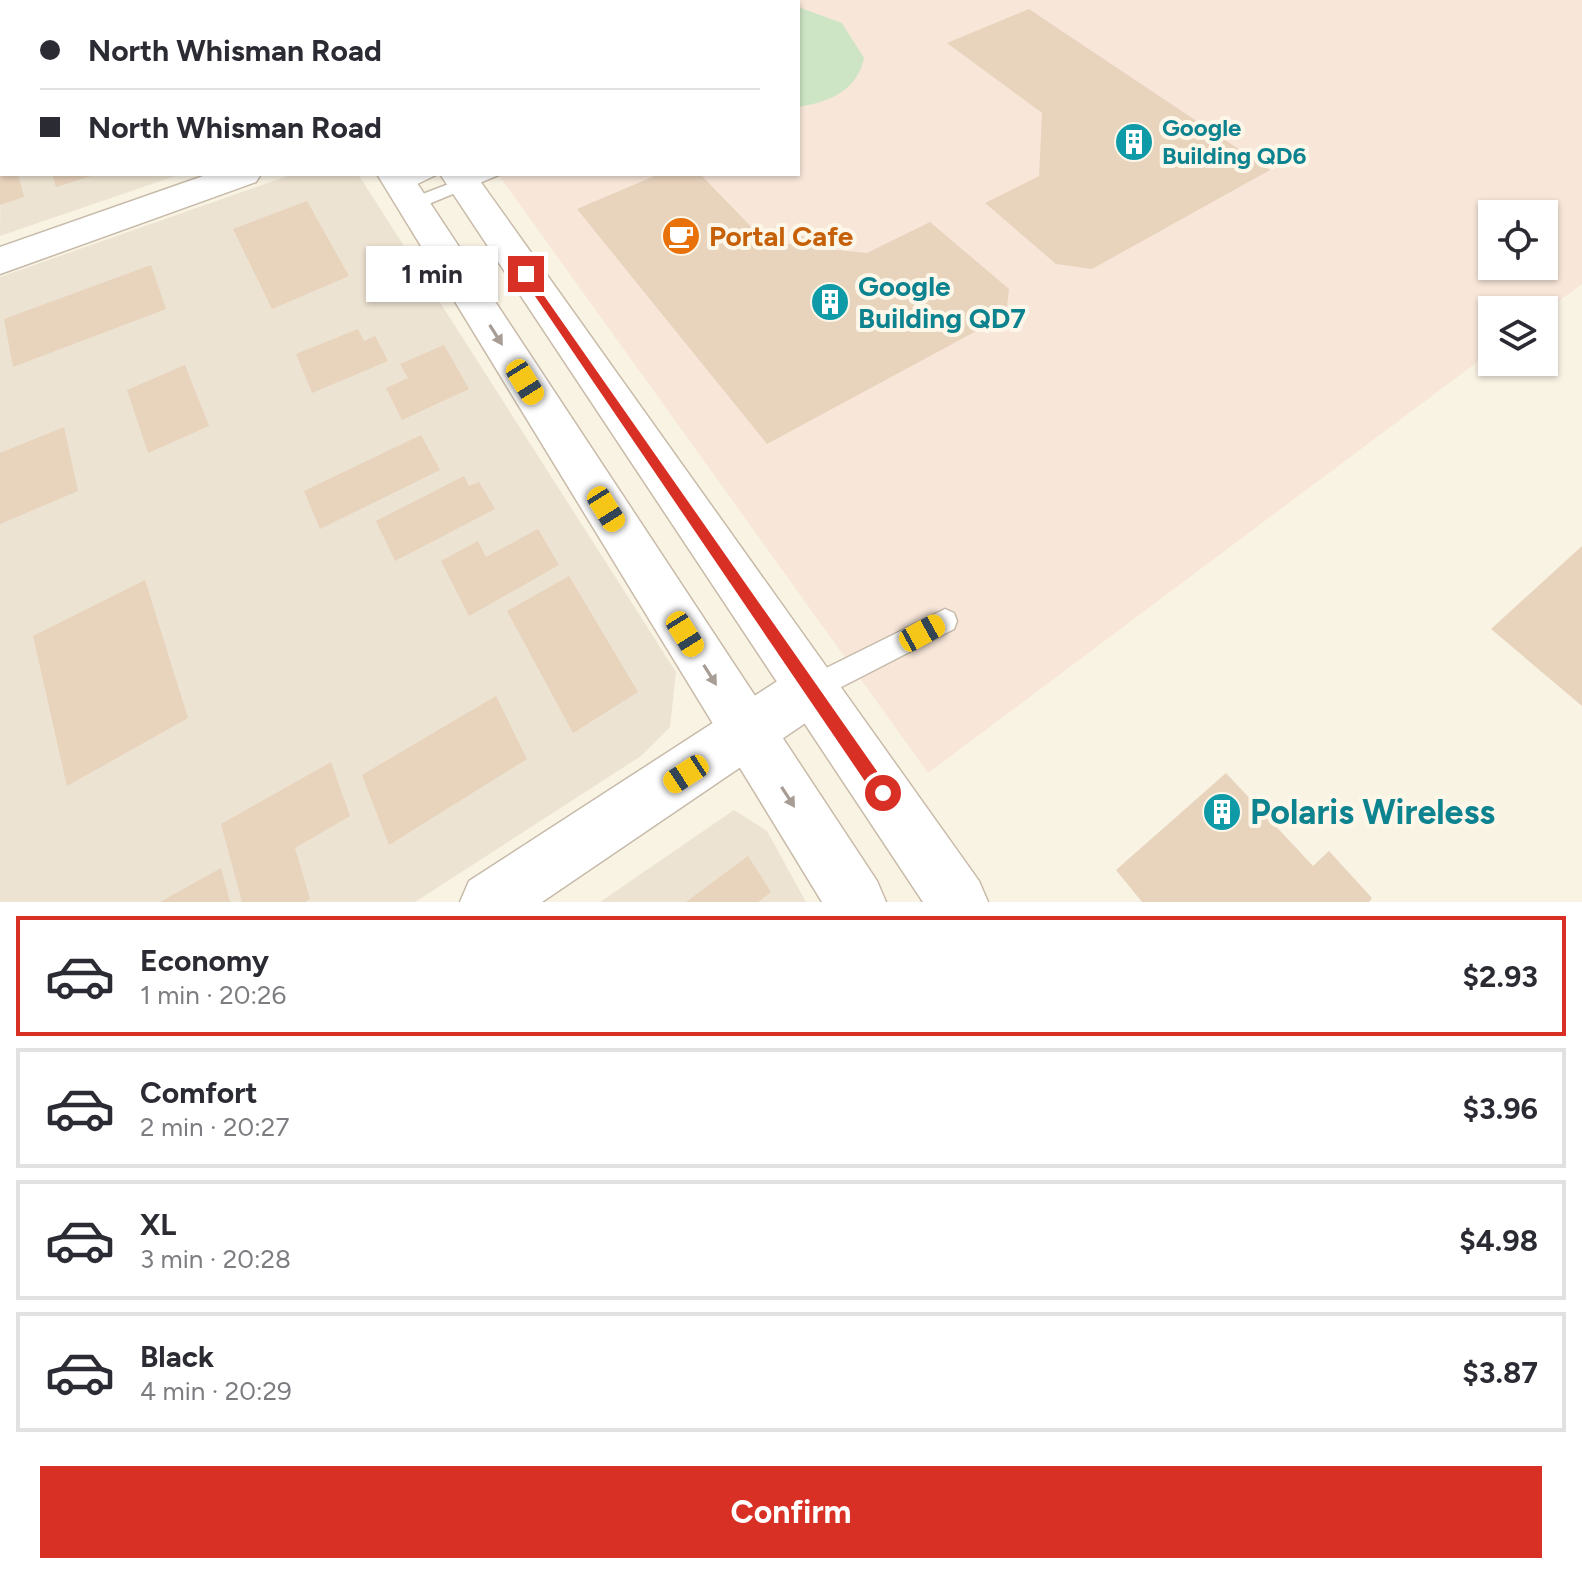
<!DOCTYPE html>
<meta charset="utf-8">
<style>
body{margin:0;font-family:Figtree,sans-serif;background:#f7f7f7;color:#2b2b33;height:100vh;display:flex;flex-direction:column;font-size:30px;white-space:nowrap}
*{box-sizing:border-box;margin:0}
p{font-size:26px;color:#7c7c81}
.icon{flex:none;width:44px;height:44px;fill:none;stroke:currentColor;stroke-width:2;stroke-linecap:round;stroke-linejoin:round}
.map{position:relative;height:902px;overflow:hidden}
.sheet{display:flex;flex-direction:column;background:#fff;flex:1}
.sheet>*{flex:none}
.hud{position:absolute;left:0px;top:0px;width:800px;height:176px;box-shadow:0 2px 6px #0004;display:grid;align-content:center;height:176px;padding:0 40px;background:#fff}
.controls{position:absolute;left:1478px;top:200px;display:grid;gap:16px}
.controls a{display:grid;place-items:center;width:80px;height:80px;border-radius:0px;background:#fff;box-shadow:0 2px 6px #0004;font-size:40px}
.end{position:absolute;width:36px;height:36px;margin:-18px;border:10px solid #d93025;background:#fff;box-shadow:0 0 0 4px #fff}
.from{border-radius:50%}
.bubble{position:absolute;height:56px;border-radius:0px;background:#fff;box-shadow:0 2px 6px #0004;font-size:26px;font-weight:700;line-height:56px;text-align:center}
.car{position:absolute;width:24px;height:48px;margin:-24px -12px;border-radius:10px;box-shadow:0 0 6px 2px #0007;background:linear-gradient(#f5c518 24%,#345 0 40%,#f5c518 0 76%,#345 0 86%,#f5c518 0)}
.hud b{display:flex;align-items:center;gap:28px;height:76px;font-size:30px}
.hud b+b{border-top:2px solid #e1e1e2}
.hud i{width:20px;height:20px;background:#2b2b33}
ul{padding:14px 0 0;list-style:none}
li{display:flex;align-items:center;gap:24px;height:120px;margin:0 16px 12px;padding:0 24px;border:4px solid #e1e1e2;border-radius:0px}
li div{flex:1}
li b{display:block;font-size:30px}
li em{font-style:normal;font-weight:700}
li.current{border-color:#d93025}
li>.icon{width:72px;height:72px;stroke-width:1.5}
.button{display:flex;gap:16px;margin-top:auto;padding:16px 40px}
.button a{flex:1;height:92px;border-radius:0px;background:#d93025;color:#fff;font-size:32px;font-weight:700;line-height:92px;text-align:center}
.map>svg:first-child{display:block}
.residential{fill:#ede3d2}
.commercial{fill:#f8e6d9;fill-rule:evenodd}
.green{fill:#cee5c5}
.building{fill:#e8d3bd}
.lines{fill:none;stroke-linecap:round;stroke-linejoin:round}
.lane-casing{stroke:#c6baaa;stroke-width:3}
.street-casing{stroke:#c6baaa;stroke-width:3}
.secondary-casing{stroke:#c9baa8;stroke-width:3}
.lane{fill:#fff;fill-rule:evenodd}
.street{fill:#fff;fill-rule:evenodd}
.secondary{fill:#fff;fill-rule:evenodd}
.oneway{fill:#a89d94}
.route{fill:#d93025}
.labels{text-anchor:middle;stroke-width:8;stroke-linejoin:round;paint-order:stroke}
.far-culture-label{font-size:24px;font-weight:bold;fill:#0d838f;stroke:#fdf7ea;text-anchor:start}
.food-label{font-size:28px;font-weight:bold;fill:#c56008;stroke:#fdf7ea;text-anchor:start}
.culture-label{font-size:28px;font-weight:bold;fill:#0d838f;stroke:#fdf7ea;text-anchor:start}
.near-culture-label{font-size:34px;font-weight:bold;fill:#0d838f;stroke:#fdf7ea;text-anchor:start}
</style>
<div class="map">
<svg width="1582" height="902" viewBox="0 0 1582 902">
<rect width="100%" height="100%" fill="#f9f3e4"/>
<!-- residential -->
<g class="residential">
<polygon points="2,29 2,174 181,174 0,236"/>
<polygon points="293,174 358,174 676,672 670,727 641,756 415,902 0,902 0,277"/>
<polygon points="734,810 767,831 806,902 600,902"/>
</g>
<!-- commercial -->
<path class="commercial" d="M373,0H1582V284L1544,312L1492,310V351L928,773L498,174H798V2ZM1492,214H1544V266H1492Z"/>
<!-- green -->
<path class="green" d="M798,7L842,23L864,58C857,91 829,102 798,107Z"/>
<!-- building -->
<g class="building">
<polygon points="1029,9 1270,170 1092,269 1056,264 985,203 1039,176 1042,113 947,43"/>
<polygon points="0,174 18,174 24,197 0,205"/>
<polygon points="52,174 94,174 94,175 56,187"/>
<polygon points="659,174 700,174 764,240 795,245 797,236 839,240 837,250 867,253 930,222 1009,289 1006,315 767,444 577,209"/>
<polygon points="307,201 349,276 272,309 233,229"/>
<polygon points="151,265 166,309 13,367 4,319"/>
<polygon points="358,329 364,341 375,336 388,361 312,393 296,354"/>
<polygon points="444,345 469,389 402,420 386,388 408,378 400,364"/>
<polygon points="185,365 209,426 148,453 127,390"/>
<polygon points="64,427 78,491 0,524 0,453"/>
<polygon points="421,435 440,470 320,529 304,491"/>
<polygon points="464,476 469,486 479,482 495,509 395,561 376,521"/>
<polygon points="538,529 559,565 469,616 441,561 478,541 486,557"/>
<polygon points="1582,546 1582,706 1491,629"/>
<polygon points="569,576 638,692 573,733 507,611"/>
<polygon points="145,580 188,718 67,786 33,636"/>
<polygon points="496,696 527,759 389,845 362,775"/>
<polygon points="331,762 350,816 295,848 310,899 305,902 242,902 221,824"/>
<polygon points="1226,773 1313,866 1329,851 1372,898 1369,902 1142,902 1116,870"/>
<polygon points="748,856 771,892 758,902 686,902"/>
<polygon points="221,868 230,902 160,902"/>
</g>
<g class="lines">
<!-- lane casing -->
<g class="lane-casing">
<g id="lane">
<polygon points="413,174 438,174 407,189 395,189 395,181"/>
<polygon points="475,174 501,174 419,208 413,210 404,204 407,200"/>
<polygon points="945,609 954,613 957,621 954,629 820,698 811,702 802,698 798,689 802,680"/>
</g>
</g>
<!-- street casing -->
<g class="street-casing">
<g id="street">
<polygon points="209,174 261,174 256,182 0,274 0,247"/>
<polygon points="811,663 829,671 837,689 829,707 542,902 460,902 469,881 793,671"/>
</g>
</g>
<!-- secondary casing -->
<g class="secondary-casing">
<g id="secondary">
<polygon points="273,0 301,0 302,2 274,2"/>
<polygon points="324,0 352,0 353,2 325,2"/>
<polygon points="377,174 411,174 877,881 886,902 822,902"/>
<polygon points="440,174 475,174 979,881 988,902 923,902"/>
</g>
</g>
<!-- lane -->
<use href="#lane" class="lane"/>
<!-- street -->
<use href="#street" class="street"/>
<!-- secondary -->
<use href="#secondary" class="secondary"/>
</g>
<!-- one-way arrows -->
<defs><path id="oneway-solid" d="M-6-.8H1V-3.2L6.5 0L1 3.2V.8H-6Z" transform="scale(2)"/></defs>
<g class="oneway">
<use href="#oneway-solid" transform="translate(496 335) rotate(58)"/>
<use href="#oneway-solid" transform="translate(710 675) rotate(58)"/>
<use href="#oneway-solid" transform="translate(788 797) rotate(57)"/>
</g>
<!-- route -->
<polygon class="route" points="526,270 888,787 888,799 877,799 522,277 522,271"/>
<!-- icons -->
<defs>
<g id="building-disc" transform="scale(2)"><circle r="9.5" fill="#0f9aa8" stroke="#fdf7ea"/><path d="M-4-6H4V6H1V3H-1V6H-4ZM-2.5-4.3h1.7v1.8h-1.7ZM.8-4.3h1.7v1.8H.8ZM-2.5-1h1.7V.8h-1.7ZM.8-1h1.7V.8H.8Z" fill="#fff"/></g>
<g id="cafe-disc" transform="scale(2)"><circle r="9.5" fill="#e8710a" stroke="#fdf7ea"/><path d="M-5.5-4.5H6V0H3Q3 3.5 0 3.5H-2.5Q-5.5 3.5-5.5 0ZM3-3.2v2h1.7v-2ZM-6 4.5H4V6H-6Z" fill="#fff"/></g>
</defs>
<g fill-rule="evenodd">
<use href="#building-disc" x="1134" y="142"/>
<use href="#cafe-disc" x="681" y="236"/>
<use href="#building-disc" x="830" y="302"/>
<use href="#building-disc" x="1222" y="812"/>
</g>
<g class="labels">
<!-- far-culture labels -->
<g class="far-culture-label">
<text x="1162" y="136">Google<tspan x="1162" dy="28">Building QD6</tspan></text>
</g>
<!-- food labels -->
<g class="food-label">
<text x="709" y="246">Portal Cafe</text>
</g>
<!-- culture labels -->
<g class="culture-label">
<text x="858" y="296">Google<tspan x="858" dy="32">Building QD7</tspan></text>
</g>
<!-- near-culture labels -->
<g class="near-culture-label">
<text x="1250" y="824">Polaris Wireless</text>
</g>
</g>
</svg>
<div class="controls">
<a><svg class="icon" aria-label="locate" viewBox="0 0 24 24"><circle cx="12" cy="12" r="6"/><path d="M12 2v4M12 18v4M2 12h4M18 12h4"/></svg></a>
<a><svg class="icon" aria-label="layers" viewBox="0 0 24 24"><path d="M12 4l9 5-9 5-9-5zM3 14l9 5 9-5"/></svg></a>
</div>
<i class="end from" style="left:883px;top:793px"></i>
<i class="end" style="left:526px;top:274px"></i>
<div class="bubble" style="left:366px;top:246px;width:132px">1 min</div>
<i class="car" style="left:525px;top:382px;rotate:148deg"></i>
<i class="car" style="left:606px;top:509px;rotate:148deg"></i>
<i class="car" style="left:922px;top:633px;rotate:61deg"></i>
<i class="car" style="left:685px;top:634px;rotate:148deg"></i>
<i class="car" style="left:686px;top:774px;rotate:237deg"></i>
<div class="hud">
<b><i class="from"></i>North Whisman Road</b>
<b><i></i>North Whisman Road</b>
</div>
</div>
<section class="sheet">
<ul>
<li class="current"><svg class="icon" aria-label="car" viewBox="0 0 24 24"><path d="M5 17H2v-5l4-1 3-4h7l3 4 3 1v5h-3M9 17h6M6 11h13"/><circle cx="7" cy="17" r="2"/><circle cx="17" cy="17" r="2"/></svg><div><b>Economy</b><p>1 min · 20:26</p></div><em>$2.93</em></li>
<li><svg class="icon" aria-label="car" viewBox="0 0 24 24"><path d="M5 17H2v-5l4-1 3-4h7l3 4 3 1v5h-3M9 17h6M6 11h13"/><circle cx="7" cy="17" r="2"/><circle cx="17" cy="17" r="2"/></svg><div><b>Comfort</b><p>2 min · 20:27</p></div><em>$3.96</em></li>
<li><svg class="icon" aria-label="car" viewBox="0 0 24 24"><path d="M5 17H2v-5l4-1 3-4h7l3 4 3 1v5h-3M9 17h6M6 11h13"/><circle cx="7" cy="17" r="2"/><circle cx="17" cy="17" r="2"/></svg><div><b>XL</b><p>3 min · 20:28</p></div><em>$4.98</em></li>
<li><svg class="icon" aria-label="car" viewBox="0 0 24 24"><path d="M5 17H2v-5l4-1 3-4h7l3 4 3 1v5h-3M9 17h6M6 11h13"/><circle cx="7" cy="17" r="2"/><circle cx="17" cy="17" r="2"/></svg><div><b>Black</b><p>4 min · 20:29</p></div><em>$3.87</em></li>
</ul>
<div class="button"><a>Confirm</a></div>
</section>
